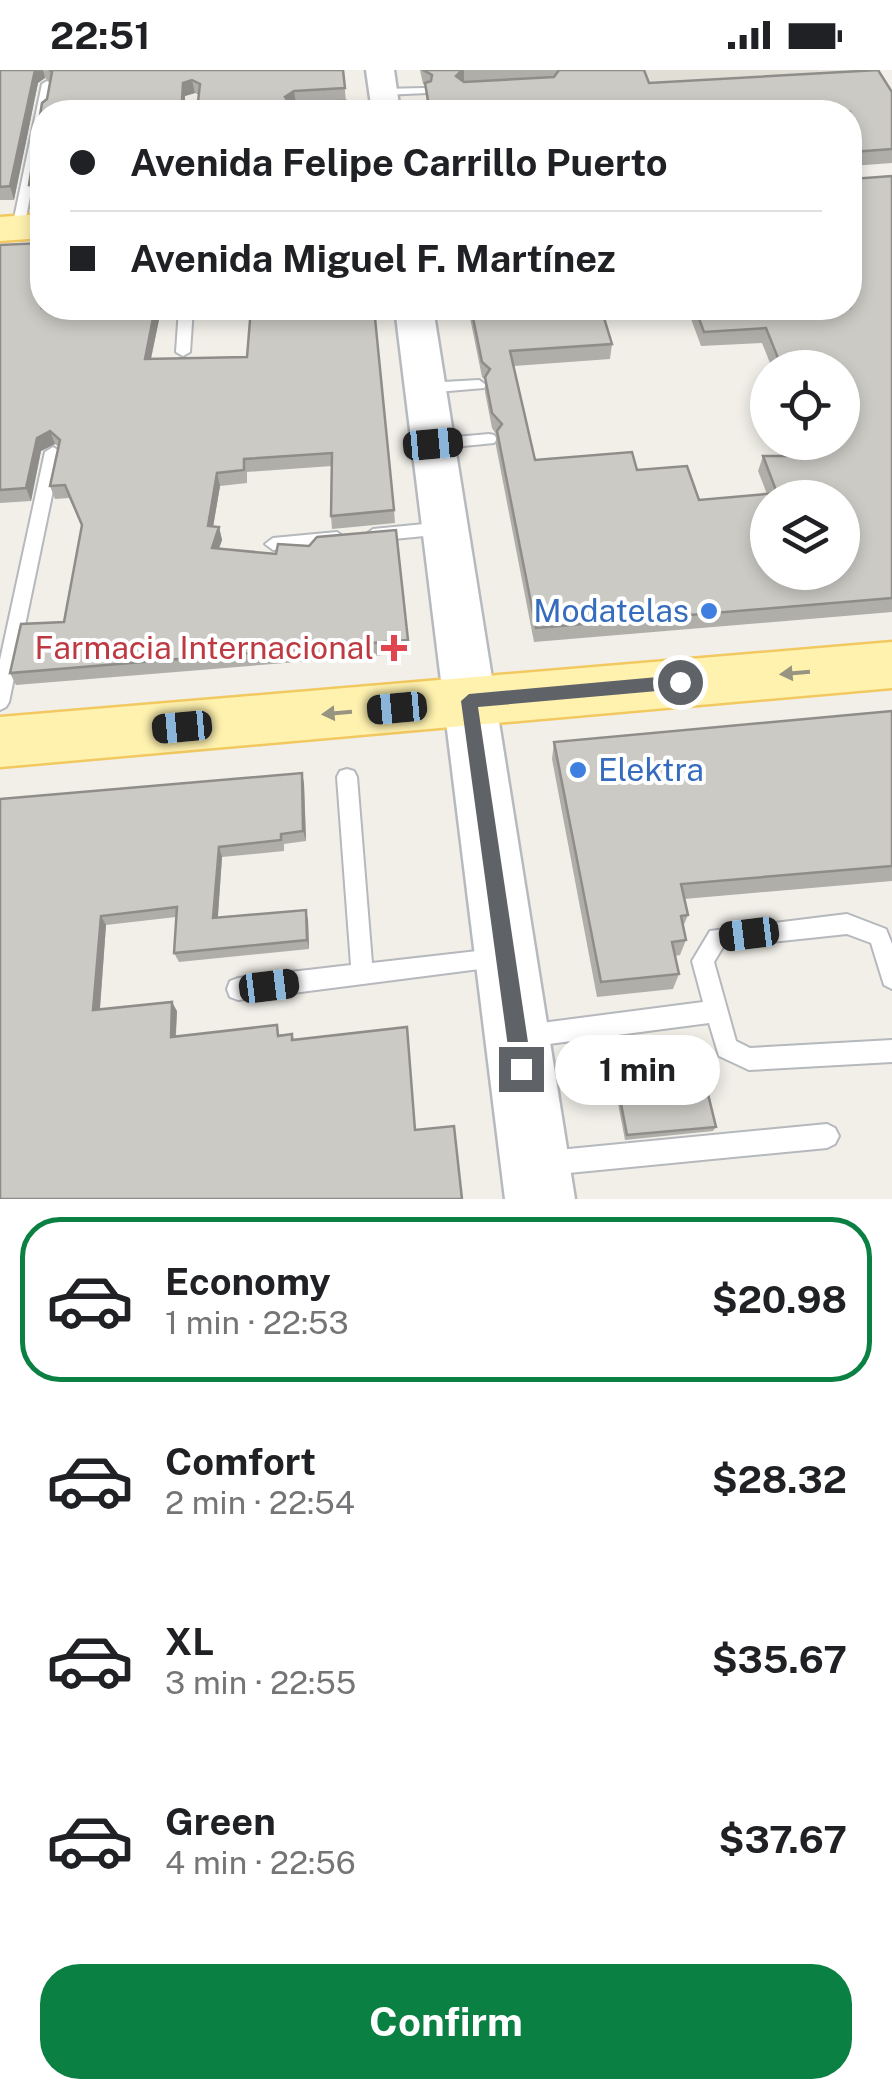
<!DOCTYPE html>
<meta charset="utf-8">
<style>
body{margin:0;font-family:"Public Sans",sans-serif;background:#f2f2f2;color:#202124;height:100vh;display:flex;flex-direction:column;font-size:38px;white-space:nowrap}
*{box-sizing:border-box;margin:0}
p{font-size:32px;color:#757577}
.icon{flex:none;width:55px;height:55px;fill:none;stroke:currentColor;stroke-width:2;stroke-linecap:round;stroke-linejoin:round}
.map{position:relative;height:1129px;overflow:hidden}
.panel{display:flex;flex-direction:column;background:#fff;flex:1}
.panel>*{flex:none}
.top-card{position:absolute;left:30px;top:30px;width:832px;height:220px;border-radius:40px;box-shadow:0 5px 15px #0003;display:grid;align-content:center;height:220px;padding:0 40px;background:#fff}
.fabs{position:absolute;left:750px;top:280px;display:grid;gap:20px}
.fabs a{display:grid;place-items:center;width:110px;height:110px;border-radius:50%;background:#fff;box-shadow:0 5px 15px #0003;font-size:50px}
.end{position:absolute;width:45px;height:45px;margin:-22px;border:12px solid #5f6368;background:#fff;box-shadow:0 0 0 5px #fff}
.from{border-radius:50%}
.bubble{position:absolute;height:70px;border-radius:35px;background:#fff;box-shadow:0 5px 15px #0003;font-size:32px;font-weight:700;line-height:70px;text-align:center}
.car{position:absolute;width:30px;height:60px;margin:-30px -15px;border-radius:12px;box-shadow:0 0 8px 2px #0007;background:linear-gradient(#222 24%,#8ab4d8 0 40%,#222 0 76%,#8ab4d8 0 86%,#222 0)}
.top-card b{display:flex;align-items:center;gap:35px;height:95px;font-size:38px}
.top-card b+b{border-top:2px solid #e0e0e0}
.top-card i{width:25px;height:25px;background:#202124}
ul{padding:18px 0 0;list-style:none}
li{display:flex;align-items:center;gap:30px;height:165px;margin:0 20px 15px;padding:0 20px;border:5px solid transparent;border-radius:40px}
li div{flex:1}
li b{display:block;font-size:38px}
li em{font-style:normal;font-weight:700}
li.selected{border-color:#0b8043}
li>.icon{width:90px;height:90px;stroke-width:1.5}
.cta{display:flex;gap:20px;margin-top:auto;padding:20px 40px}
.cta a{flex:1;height:115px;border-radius:40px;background:#0b8043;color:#fff;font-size:40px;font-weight:700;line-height:115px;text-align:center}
.status{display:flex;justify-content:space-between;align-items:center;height:70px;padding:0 50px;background:#fff;direction:ltr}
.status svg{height:28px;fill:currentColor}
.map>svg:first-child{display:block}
.education{fill:#e1ded6}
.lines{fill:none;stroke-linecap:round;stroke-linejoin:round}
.service-casing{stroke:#b5b8bc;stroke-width:4}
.tertiary-casing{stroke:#b5b8bc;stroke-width:5}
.secondary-casing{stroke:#b6babf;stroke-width:5}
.primary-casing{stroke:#f2c960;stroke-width:5}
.service{fill:#fff;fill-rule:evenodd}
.tertiary{fill:#fff;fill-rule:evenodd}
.secondary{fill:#fff;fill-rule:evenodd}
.primary{fill:#fff2af;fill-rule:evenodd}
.wall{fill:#afaea9;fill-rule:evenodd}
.shaded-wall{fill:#8f8d8a}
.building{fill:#cccac5;stroke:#8f8d8a;stroke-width:2.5;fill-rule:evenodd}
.oneway{fill:#979581}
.route{fill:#5f6368}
.shop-dot{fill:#3f7fe0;stroke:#fff;stroke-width:4}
.health-dot{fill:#e0444e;stroke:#fff;stroke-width:4}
.labels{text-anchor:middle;stroke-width:8;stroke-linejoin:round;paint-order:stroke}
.shop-label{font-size:32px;fill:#366cbe;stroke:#fff;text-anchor:end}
.health-label{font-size:32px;fill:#be3a42;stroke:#fff;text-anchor:end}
</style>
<div class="status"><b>22:51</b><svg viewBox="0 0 49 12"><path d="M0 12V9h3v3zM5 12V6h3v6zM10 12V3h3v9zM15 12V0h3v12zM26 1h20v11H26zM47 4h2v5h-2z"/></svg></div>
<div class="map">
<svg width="892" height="1129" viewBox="0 0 892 1129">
<rect width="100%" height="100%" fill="#f1efe8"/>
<!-- education -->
<polygon class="education" points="634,0 864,0 874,15 645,26"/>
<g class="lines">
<!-- service casing -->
<g class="service-casing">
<g id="service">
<polygon points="47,11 52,14 47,42 42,42 42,65 24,158 18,162 12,158 42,14"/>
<polygon points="424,18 428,19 428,23 383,25 377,22 383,19"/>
<polygon points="385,33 389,34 389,38 326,42 320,39 326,36"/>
<polygon points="179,238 193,238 190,282 183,286 176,282"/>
<polygon points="479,310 486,315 484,318 425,323 418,318 425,313"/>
<polygon points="489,364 494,365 497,369 494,373 433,379 425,374 433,369"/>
<polygon points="53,377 61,382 9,632 6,637 0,640 0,590 45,382"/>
<polygon points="445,452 453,458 445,464 373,471 365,465 373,459"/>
<polygon points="337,462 345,468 337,474 273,480 265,474 273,468"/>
<polygon points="347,699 354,701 357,707 372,893 495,879 503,882 506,889 503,896 238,930 230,927 227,919 230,911 238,908 351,895 337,707 340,701"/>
<polygon points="847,844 886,859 892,874 892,919 884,915 871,873 847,864 723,877 714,892 736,971 750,978 892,970 892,992 749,1000 719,986 709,953 526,977 518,974 515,966 518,958 526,955 703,932 692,891 710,861"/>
<polygon points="827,1054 835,1058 839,1066 835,1074 827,1078 548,1105 540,1101 536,1093 540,1085 548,1081"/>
</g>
</g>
<!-- tertiary casing -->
<g class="tertiary-casing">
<polygon id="tertiary" points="366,0 394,0 400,42 372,42"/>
</g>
<!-- secondary casing -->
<g class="secondary-casing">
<polygon id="secondary" points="395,238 433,238 575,1129 505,1129"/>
</g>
<!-- primary casing -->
<g class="primary-casing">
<g id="primary">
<polygon points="42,144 42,168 0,171 0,147"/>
<polygon points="892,572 892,618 0,697 0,647"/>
</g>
</g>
<!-- service -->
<use href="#service" class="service"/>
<!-- tertiary -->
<use href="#tertiary" class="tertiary"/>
<!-- secondary -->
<use href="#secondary" class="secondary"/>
<!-- primary -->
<use href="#primary" class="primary"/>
</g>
<!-- wall -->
<g class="wall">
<path d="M0,0H343L347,42H42V128L34,129L29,115L42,33L47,29L50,11L45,8L38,13L14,130H0ZM195,23L199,25L198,32L185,31V26Z"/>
<polygon points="420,0 644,0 649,13 892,22 892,93 852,96 852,109 892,106 892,542 534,572 496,376 496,364 492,358 485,322 485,310 482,307 468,238 601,238 612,274 610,289 514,296 535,390 637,400 699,430 767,424 758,401 763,386 808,386 802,372 842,372 842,298 772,298 762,273 701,276 687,238 850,238 850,42 428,42 425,15 423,14"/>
<polygon points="0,175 42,238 172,238 160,245 151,289 247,287 394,440 395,453 332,459 331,446 332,396 247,402 247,413 220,416 213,457 219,457 222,470 219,478 408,570 408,583 16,615 10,603 64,552 82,456 69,428 55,429 50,416 59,377 55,374 41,381 31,431 0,433"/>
<polygon points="892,641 892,811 684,829 688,845 683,857 686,870 680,885 675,886 679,904 673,919 597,927 552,689 554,672"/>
<polygon points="302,703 304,714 306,771 284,774 284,781 222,787 218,847 308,850 309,879 179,892 174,883 176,847 106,855 100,940 177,941 176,966 292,964 294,969 0,1129 0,729"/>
<polygon points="612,987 716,1057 713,1061 625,1070 610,992"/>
</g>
<!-- shaded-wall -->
<g class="shaded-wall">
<polygon points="35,0 43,0 45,8 38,13 14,130 10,116"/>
<polygon points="462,0 464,0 464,12 456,6"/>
<polygon points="192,10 195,23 185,26 184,42 182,31 183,13"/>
<polygon points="294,21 296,34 286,40 285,27"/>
<polygon points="155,238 172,238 160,245 148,302 145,289"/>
<polygon points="50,361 55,374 41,381 31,431 26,418 37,368"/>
<polygon points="217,403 220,416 211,469 208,456"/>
<polygon points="219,457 222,470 215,490 212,478"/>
<polygon points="302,703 304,714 306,771 303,761"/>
<polygon points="219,777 222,787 217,857 213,848"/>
<polygon points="306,840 308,850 309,879 307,870"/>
<polygon points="101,846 106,855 99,949 93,940"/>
<polygon points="172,932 177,941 175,975 171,967"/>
</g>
<!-- building -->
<g class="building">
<polygon points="0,0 35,0 10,116 0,117"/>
<path d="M50,0H343L345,18L294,21L285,27L288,32L346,31L347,42H42V114L29,115L42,33L47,29L52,2ZM192,10L200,14L198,32L182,31L183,13Z"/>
<path d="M423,0H462L456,6L464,12L554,7L559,0H644L649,13L878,0L892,22V79L852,82V109L892,106V528L536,558L497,361L502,354L492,343L485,307L490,299L482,292L471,238H601L612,274L510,281L535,390L632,382L637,400L687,396L699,430L777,423L763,386H819L813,372H842V298H782L766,258L704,262L695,238H850V42H430L425,13L431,11L432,5ZM768,428H842V502H768Z"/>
<polygon points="42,173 42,238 155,238 145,289 247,287 251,238 374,238 394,440 331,446 332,383 244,389 244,400 217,403 208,456 219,457 212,478 276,484 278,474 309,476 317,467 396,460 408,570 10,603 21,554 64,552 82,455 65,415 50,416 60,370 50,361 37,368 26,418 0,420 0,175"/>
<polygon points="892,641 892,796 681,814 688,845 681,846 686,870 672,872 679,904 601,912 554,672"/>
<polygon points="302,703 303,761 281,764 281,770 219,777 213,848 306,840 307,870 174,883 177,837 101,846 93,940 172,932 171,967 277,955 278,966 292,964 292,970 407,957 415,1060 454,1056 462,1129 0,1129 0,729"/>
<polygon points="697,979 716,1057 627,1065 612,987"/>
</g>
<!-- one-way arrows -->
<defs><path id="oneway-solid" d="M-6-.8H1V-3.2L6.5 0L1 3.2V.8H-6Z" transform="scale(2.5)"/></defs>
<g class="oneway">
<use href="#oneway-solid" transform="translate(795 603) rotate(175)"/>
<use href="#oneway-solid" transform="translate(337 643) rotate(175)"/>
</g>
<!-- route -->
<polygon class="route" points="680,605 689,612 680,619 478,637 532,999 529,1007 521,1010 514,1007 511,999 461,631 469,624"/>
<!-- markers -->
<g class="shop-dot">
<circle cx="709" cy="541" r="10"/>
<circle cx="578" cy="700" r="10"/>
</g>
<path class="health-dot" d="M389 563h10v10h10v10h-10v10h-10v-10h-10v-10h10z"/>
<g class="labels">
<!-- shop labels -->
<g class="shop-label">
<text x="689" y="552">Modatelas</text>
<text x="598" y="711" text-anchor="start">Elektra</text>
</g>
<!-- health labels -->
<g class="health-label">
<text x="374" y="589">Farmacia Internacional</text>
</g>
</g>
</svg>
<div class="fabs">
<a><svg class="icon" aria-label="locate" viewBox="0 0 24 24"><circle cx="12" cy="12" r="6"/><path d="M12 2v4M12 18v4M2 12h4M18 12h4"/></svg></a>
<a><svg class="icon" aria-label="layers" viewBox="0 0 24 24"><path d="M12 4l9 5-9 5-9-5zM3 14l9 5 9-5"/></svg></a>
</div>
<i class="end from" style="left:680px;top:612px"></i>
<i class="end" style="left:521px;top:999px"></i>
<div class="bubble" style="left:555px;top:965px;width:165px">1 min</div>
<i class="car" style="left:433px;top:374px;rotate:85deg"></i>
<i class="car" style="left:397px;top:638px;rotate:265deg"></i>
<i class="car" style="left:182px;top:657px;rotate:265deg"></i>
<i class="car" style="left:749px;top:864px;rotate:263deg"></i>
<i class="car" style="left:269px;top:916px;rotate:83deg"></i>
<div class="top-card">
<b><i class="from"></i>Avenida Felipe Carrillo Puerto</b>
<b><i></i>Avenida Miguel F. Martínez</b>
</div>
</div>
<section class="panel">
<ul>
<li class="selected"><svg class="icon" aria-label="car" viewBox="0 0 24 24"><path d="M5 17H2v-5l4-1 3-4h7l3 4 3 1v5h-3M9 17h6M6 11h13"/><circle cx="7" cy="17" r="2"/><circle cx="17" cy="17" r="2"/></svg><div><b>Economy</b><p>1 min · 22:53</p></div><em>$20.98</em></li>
<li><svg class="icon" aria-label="car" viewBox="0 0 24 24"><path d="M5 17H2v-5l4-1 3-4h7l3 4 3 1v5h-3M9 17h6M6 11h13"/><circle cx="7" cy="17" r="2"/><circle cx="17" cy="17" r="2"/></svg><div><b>Comfort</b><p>2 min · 22:54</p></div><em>$28.32</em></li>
<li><svg class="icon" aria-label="car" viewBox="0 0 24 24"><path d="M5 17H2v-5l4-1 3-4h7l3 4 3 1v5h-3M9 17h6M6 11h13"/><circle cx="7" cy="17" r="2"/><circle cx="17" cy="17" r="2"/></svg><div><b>XL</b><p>3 min · 22:55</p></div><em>$35.67</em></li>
<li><svg class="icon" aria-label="car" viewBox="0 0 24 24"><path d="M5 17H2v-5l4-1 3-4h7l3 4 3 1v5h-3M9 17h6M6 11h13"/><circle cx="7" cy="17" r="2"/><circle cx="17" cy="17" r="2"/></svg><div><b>Green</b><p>4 min · 22:56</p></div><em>$37.67</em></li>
</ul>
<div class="cta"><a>Confirm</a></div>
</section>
